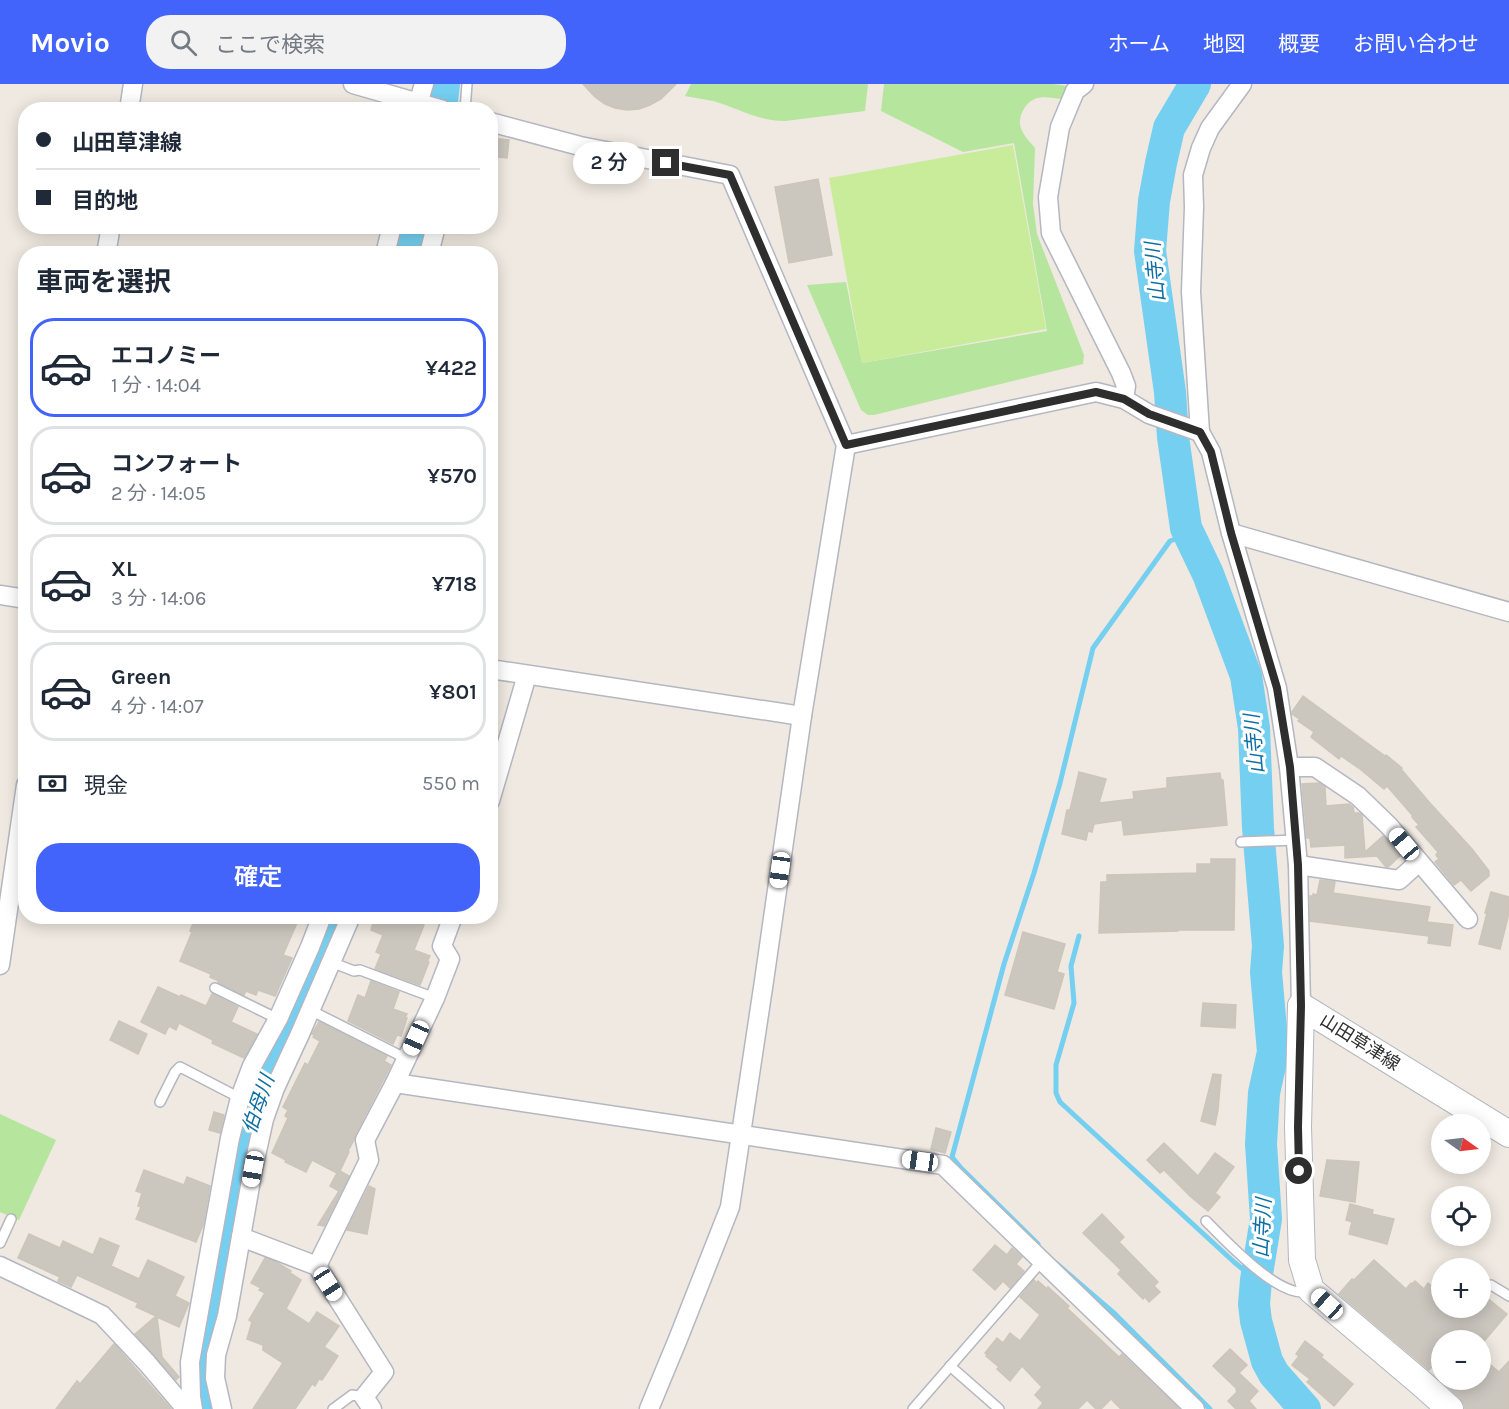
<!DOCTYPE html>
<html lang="ja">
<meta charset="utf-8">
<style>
body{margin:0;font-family:Karla,"Noto Sans JP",sans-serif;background:#f2f2f3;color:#1f2937;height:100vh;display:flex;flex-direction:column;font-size:22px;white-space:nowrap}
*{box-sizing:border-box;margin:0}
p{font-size:20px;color:#747a83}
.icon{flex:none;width:33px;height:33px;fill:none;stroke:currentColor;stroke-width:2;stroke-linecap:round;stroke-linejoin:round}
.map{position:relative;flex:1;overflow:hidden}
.details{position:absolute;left:18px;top:162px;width:480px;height:678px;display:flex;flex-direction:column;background:#fff;border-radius:24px;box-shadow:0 3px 15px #0003}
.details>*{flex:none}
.hud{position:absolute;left:18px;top:18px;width:480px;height:132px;border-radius:24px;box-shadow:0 3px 15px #0003;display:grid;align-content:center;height:132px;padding:0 18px;background:#fff}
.needle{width:39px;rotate:104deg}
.controls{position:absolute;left:1431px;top:1030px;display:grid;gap:12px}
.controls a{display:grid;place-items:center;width:60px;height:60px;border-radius:50%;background:#fff;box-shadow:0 3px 15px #0003;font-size:30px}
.end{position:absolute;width:27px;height:27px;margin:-14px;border:8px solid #2e2e2e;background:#fff;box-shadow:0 0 0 3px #fff}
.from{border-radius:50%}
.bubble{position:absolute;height:42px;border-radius:21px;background:#fff;box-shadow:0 3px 15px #0003;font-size:20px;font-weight:600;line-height:42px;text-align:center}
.car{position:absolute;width:18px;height:36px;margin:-18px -9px;border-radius:8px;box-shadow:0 0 4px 2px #0007;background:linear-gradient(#fff 24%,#345 0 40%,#fff 0 76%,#345 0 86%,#fff 0)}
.hud b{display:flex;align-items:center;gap:21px;height:57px;font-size:22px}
.hud b+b{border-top:2px solid #e0e1e3}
.hud i{width:15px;height:15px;background:#1f2937}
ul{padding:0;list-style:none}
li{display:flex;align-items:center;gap:18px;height:99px;margin:0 12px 9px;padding:0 6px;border:3px solid #e0e1e3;border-radius:24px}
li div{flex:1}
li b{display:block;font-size:22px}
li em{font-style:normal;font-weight:600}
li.selected{border-color:#4264fb}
li>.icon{width:54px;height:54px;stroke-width:1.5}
h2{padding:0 18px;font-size:27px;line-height:72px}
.pay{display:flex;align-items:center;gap:15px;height:66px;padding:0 18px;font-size:22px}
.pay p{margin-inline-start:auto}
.primary-button{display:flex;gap:12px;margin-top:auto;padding:12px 18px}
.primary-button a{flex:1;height:69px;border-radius:24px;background:#4264fb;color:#fff;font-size:24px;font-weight:600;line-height:69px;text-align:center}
header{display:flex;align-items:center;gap:36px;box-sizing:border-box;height:84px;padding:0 30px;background:#4264fb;color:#fff}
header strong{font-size:28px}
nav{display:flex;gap:33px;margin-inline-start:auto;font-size:21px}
.search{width:420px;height:54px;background:#f2f2f3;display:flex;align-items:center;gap:15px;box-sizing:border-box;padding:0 21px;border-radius:24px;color:#747a83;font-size:22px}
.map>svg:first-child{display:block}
.green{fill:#b6e59e}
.pitch{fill:#c9ec9a}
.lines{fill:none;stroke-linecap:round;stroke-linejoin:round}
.stream{stroke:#75cff0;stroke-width:5}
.river{stroke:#75cff0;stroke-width:32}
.building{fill:#cbc7bf;stroke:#cbc5ba;stroke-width:1.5}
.lane-casing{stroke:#b4b7c1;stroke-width:12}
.street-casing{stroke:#b4b7c1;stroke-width:21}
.secondary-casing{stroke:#b4b7c1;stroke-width:28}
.lane{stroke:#fff;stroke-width:9}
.street{stroke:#fff;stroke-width:18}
.secondary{stroke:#fff;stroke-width:26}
.route{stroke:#2e2e2e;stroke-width:8}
.labels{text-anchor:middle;stroke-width:6;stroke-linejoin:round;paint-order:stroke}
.street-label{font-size:18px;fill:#2e2e2e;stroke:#fff}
.water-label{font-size:20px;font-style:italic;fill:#0d6fa3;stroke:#fff}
</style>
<header>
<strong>Movio</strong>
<div class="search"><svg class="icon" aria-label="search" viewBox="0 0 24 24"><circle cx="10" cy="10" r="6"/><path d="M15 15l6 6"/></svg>ここで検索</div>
<nav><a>ホーム</a><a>地図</a><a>概要</a><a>お問い合わせ</a></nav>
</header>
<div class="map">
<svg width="1509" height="1325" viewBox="0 0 1509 1325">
<rect width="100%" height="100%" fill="#efe9e1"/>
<!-- green -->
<g class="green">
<path d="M691,0H868L865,27L785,37C758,37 738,24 713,17C704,15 694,14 685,12Z"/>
<path d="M884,0H1053L1067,2L1061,15C1054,14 1045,12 1037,14C1027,17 1019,29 1020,40C1021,49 1029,57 1035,64L1033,120L1037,150L1084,271L1083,280L874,331H868L861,326L807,201L846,198L862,279L1047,247L1014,59L963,68L881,27Z"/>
<polygon points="0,1030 56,1056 19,1136 0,1128"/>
</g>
<!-- pitch -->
<polygon class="pitch" points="1013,61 1046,245 862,279 829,94"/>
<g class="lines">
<!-- stream -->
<g class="stream">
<polyline points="1079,852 1071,882 1074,919 1056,981 1056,1009 1060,1018 1234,1178 1256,1196"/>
<polyline points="1038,1160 961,1084 952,1073 1004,880 1034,789 1060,699 1093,564 1170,457 1189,450"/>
<polyline points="1057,1180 1115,1230 1210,1325"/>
</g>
<!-- river -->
<g class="river">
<polyline points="1195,0 1169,44 1161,79 1154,117 1150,167 1170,308 1173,353 1186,444 1208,490 1246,592 1254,644 1258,744 1268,862 1266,888 1273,968 1264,1009 1261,1060 1266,1135 1256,1196 1254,1220 1256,1237 1267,1277 1274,1290 1305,1325"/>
<polyline points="441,26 444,0"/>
<polyline points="406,170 414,142"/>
<polyline points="210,1325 202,1285 224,1172 240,1075 250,1032 265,991 336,832"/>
</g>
</g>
<!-- building -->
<g class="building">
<polygon points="583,0 676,0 661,15 650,21 639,25 627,26 615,24 605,20 595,13"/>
<polygon points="490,54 509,56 507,74 490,72"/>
<polygon points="818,95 832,171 789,179 775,103"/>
<polygon points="1303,612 1385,672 1386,671 1402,684 1401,685 1429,718 1472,765 1489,787 1489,792 1471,807 1461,796 1454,801 1435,778 1439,775 1436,771 1438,768 1416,743 1419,741 1412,733 1413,732 1387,702 1384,705 1360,685 1341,672 1339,675 1311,653 1314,648 1298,637 1300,635 1292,630 1292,628"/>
<polygon points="1079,688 1106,695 1099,719 1134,715 1133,708 1167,704 1167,694 1220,689 1221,696 1223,696 1227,741 1124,751 1122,736 1094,740 1092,748 1088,747 1086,756 1062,750 1067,726 1070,726"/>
<polygon points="1319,699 1325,703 1326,722 1349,720 1353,723 1354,729 1359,729 1362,731 1365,768 1383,752 1400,772 1388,783 1386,783 1377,772 1345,774 1345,761 1311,763 1310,754 1307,754 1302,700"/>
<polygon points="1211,775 1235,775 1234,846 1178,846 1178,847 1099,849 1101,798 1107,798 1107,791 1197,789 1197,780 1211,780"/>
<polygon points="1320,796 1335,798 1333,809 1430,823 1427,838 1453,841 1450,862 1428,859 1429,852 1310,837 1310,812 1313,812 1313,810 1317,811"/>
<polygon points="1491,808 1509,813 1509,829 1500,865 1479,860 1487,829 1485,829"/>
<polygon points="196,832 300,832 283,871 292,874 275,912 258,906 256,911 246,907 244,911 218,898 219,897 210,893 211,890 180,877 192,848 190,847"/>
<polygon points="375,832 402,832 424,841 414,866 430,872 427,878 429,878 420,901 375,885 381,870 376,868 383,851 371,846"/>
<polygon points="1023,848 1065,860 1057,888 1064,890 1054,925 1005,911"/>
<polygon points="371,897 399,908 393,925 407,930 405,934 407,934 401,952 397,951 393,960 348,937 358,911 365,914"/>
<polygon points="158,903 180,913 181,911 206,922 212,910 238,923 231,938 257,950 244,974 212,959 213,956 179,939 176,946 169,942 165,950 141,938"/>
<polygon points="1203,919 1236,921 1235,944 1201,942"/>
<polygon points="119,937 147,950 138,970 110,956"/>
<polygon points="319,938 387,972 384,977 391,981 355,1051 354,1056 348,1067 349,1068 340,1087 349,1092 324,1142 318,1141 339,1107 330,1102 337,1089 312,1076 306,1088 285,1078 286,1076 272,1069 288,1034 285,1032 288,1026 283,1023 305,979 308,981 320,957 313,953 315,951 312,950"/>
<polygon points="1213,990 1221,991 1218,1026 1215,1041 1201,1037"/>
<polygon points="214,1028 224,1031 220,1049 209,1046"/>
<polygon points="936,1044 951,1048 945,1069 931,1065"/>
<polygon points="1164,1059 1198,1092 1215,1069 1234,1083 1215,1109 1220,1113 1208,1127 1191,1113 1164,1086 1160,1089 1147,1076"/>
<polygon points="1327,1076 1359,1078 1355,1118 1320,1112"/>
<polygon points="144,1086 184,1101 187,1093 210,1102 203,1141 196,1158 136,1135 141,1123 138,1122 142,1109 136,1107"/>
<polygon points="369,1102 375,1105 367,1150 347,1146"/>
<polygon points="1350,1120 1373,1126 1372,1130 1394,1135 1387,1160 1349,1150 1352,1138 1346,1136"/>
<polygon points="1102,1130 1124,1153 1119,1158 1158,1198 1154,1202 1160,1208 1149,1218 1145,1213 1143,1215 1118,1190 1121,1186 1083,1149"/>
<polygon points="29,1150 60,1164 63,1157 93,1171 100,1154 119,1162 111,1182 139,1195 148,1176 184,1193 175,1212 189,1219 179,1243 157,1233 162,1273 179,1293 176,1296 135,1250 156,1232 136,1223 138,1219 77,1191 71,1203 58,1197 60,1193 18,1174"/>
<polygon points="995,1161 1007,1171 1012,1164 1022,1173 1016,1180 1024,1187 1010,1204 1003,1197 995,1206 973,1186"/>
<polygon points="265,1174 276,1178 291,1187 290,1189 301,1196 286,1225 309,1240 317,1228 339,1242 324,1263 338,1272 322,1296 319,1295 315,1302 312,1300 295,1325 253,1325 283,1279 263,1266 263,1261 247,1255 252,1238 249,1236 265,1209 259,1206 261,1204 251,1199"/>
<polygon points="1374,1176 1406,1205 1411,1199 1412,1200 1415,1197 1424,1205 1428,1199 1442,1210 1442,1224 1480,1224 1480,1222 1487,1214 1507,1230 1480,1262 1480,1257 1471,1257 1461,1249 1455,1257 1442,1257 1442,1272 1429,1286 1339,1210 1352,1195 1354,1196"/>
<polygon points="1034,1196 1037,1199 1038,1197 1047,1205 1048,1203 1069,1222 1067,1224 1119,1273 1122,1270 1128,1276 1179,1325 1121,1325 1111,1315 1101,1325 1096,1325 1087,1316 1078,1325 1038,1325 1043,1319 1035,1311 1042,1303 1022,1282 1010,1297 997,1285 999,1283 986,1272 987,1270 985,1269 997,1254 1003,1259 1010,1249 1020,1257 1040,1231 1020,1213"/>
<polygon points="1305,1257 1323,1271 1321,1273 1353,1300 1334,1322 1307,1298 1310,1295 1292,1281 1299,1272 1296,1270"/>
<polygon points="114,1260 171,1325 56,1325 77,1297 80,1300"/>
<polygon points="1230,1265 1247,1281 1239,1289 1258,1307 1249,1317 1256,1325 1236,1325 1228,1317 1237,1308 1236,1306 1237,1305 1213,1282"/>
<polygon points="1480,1272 1499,1288 1509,1277 1509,1325 1465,1325 1464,1320 1460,1314 1448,1303 1455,1296 1480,1296"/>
</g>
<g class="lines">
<!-- lane casing -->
<g class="lane-casing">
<g id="lane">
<polyline points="465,26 467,0"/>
<polyline points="1241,758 1295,756"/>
<polyline points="331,878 354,887 360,886 435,914"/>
<polyline points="215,904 278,935"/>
<polyline points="310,926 407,975"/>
<polyline points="160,1018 175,988 180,983 240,1014"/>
<path d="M1206,1137C1225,1156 1281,1217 1309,1207"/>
<polyline points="0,1159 11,1135"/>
<polyline points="1491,1201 1509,1212"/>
<polyline points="950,1282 999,1325"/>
<polyline points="333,1325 352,1311 364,1313"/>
<polyline points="913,1325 1042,1177"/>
</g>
</g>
<!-- street casing -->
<g class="street-casing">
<g id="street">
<polyline points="353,0 443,26"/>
<polyline points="1084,0 1075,7 1060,43 1048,113 1051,149 1121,289 1126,302 1124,315"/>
<polyline points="1242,0 1210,44 1201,64 1193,91 1194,123 1191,208 1200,348 1211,368 1231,449 1277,604 1289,683 1298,781 1301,922"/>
<polyline points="129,26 133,0"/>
<polyline points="418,26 418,20 424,0"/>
<polyline points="490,38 580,62 730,91 846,361 802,632 764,897 730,1123 678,1255 649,1325"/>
<polyline points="106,170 111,142"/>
<polyline points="385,170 392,142"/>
<polyline points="429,170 436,142"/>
<polyline points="846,361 1096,308 1124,315 1149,330 1200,348"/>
<polyline points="1231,449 1509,528"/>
<polyline points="0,511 26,515"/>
<polyline points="490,585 802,632"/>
<polyline points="1289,683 1315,683 1358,712 1389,742 1468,835"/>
<polyline points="490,717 527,591"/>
<polyline points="1298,781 1399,796 1419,778"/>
<polyline points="0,881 26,701"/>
<polyline points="395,999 943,1081 1195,1325"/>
<polyline points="241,1153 317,1182 384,1288 364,1313 372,1325"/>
<polyline points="0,1182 102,1231 147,1279 186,1325"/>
<polyline points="317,1182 369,1076 365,1056 395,999 435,914 450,875 442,862 453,832"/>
<polyline points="193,1325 191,1313 190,1278 230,1054 240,1014 252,982 278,935 310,863 322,832"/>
<polyline points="222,1325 215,1294 216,1271 227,1232 253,1085 264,1035 275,1004 300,950 351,832"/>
</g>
</g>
<!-- secondary casing -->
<g class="secondary-casing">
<g id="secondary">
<polyline points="1301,922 1298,1043 1302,1176 1311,1206 1421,1299 1450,1325"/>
<polyline points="1301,922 1509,1050"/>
</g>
</g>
<!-- lane -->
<use href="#lane" class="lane"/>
<!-- street -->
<use href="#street" class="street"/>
<!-- secondary -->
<use href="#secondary" class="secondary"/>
</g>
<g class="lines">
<!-- route -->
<polyline class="route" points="666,79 730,91 846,361 1096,308 1124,315 1149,330 1200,348 1211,368 1231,449 1277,604 1290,683 1298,781 1301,922 1298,1043 1299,1087"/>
</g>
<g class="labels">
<!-- street labels -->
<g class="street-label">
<text transform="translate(1360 958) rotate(32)" y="6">山田草津線</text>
</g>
<!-- water labels -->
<g class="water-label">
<text transform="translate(1155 188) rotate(-95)" y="7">山寺川</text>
<text transform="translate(1254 660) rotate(-95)" y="7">山寺川</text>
<text transform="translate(258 1020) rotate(-71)" y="7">伯母川</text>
<text transform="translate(1262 1144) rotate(-87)" y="7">山寺川</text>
</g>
</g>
</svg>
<div class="controls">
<a><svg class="needle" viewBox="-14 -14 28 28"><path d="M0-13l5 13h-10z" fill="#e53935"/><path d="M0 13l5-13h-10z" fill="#747a83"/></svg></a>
<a><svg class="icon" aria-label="locate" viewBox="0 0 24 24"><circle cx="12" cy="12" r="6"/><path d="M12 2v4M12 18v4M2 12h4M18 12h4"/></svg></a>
<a>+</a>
<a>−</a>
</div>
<i class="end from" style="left:1299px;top:1087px"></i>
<i class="end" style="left:666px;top:79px"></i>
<div class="bubble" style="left:573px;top:58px;width:72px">2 分</div>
<i class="car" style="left:1404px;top:760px;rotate:320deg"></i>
<i class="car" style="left:780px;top:786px;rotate:188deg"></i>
<i class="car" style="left:416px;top:954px;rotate:204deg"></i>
<i class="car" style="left:920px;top:1077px;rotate:278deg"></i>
<i class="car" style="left:253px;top:1085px;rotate:190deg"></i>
<i class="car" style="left:328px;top:1200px;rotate:147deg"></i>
<i class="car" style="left:1327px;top:1220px;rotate:312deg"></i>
<div class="hud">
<b><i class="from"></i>山田草津線</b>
<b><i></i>目的地</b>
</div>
<section class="details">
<h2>車両を選択</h2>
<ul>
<li class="selected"><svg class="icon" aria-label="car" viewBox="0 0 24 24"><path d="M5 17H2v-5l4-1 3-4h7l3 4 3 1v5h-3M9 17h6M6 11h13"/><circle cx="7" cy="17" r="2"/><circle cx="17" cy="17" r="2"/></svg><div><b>エコノミー</b><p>1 分 · 14:04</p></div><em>¥422</em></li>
<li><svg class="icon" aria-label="car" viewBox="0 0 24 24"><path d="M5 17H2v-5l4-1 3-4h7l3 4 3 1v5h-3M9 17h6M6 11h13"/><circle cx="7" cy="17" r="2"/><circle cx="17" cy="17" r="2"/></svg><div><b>コンフォート</b><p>2 分 · 14:05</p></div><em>¥570</em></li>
<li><svg class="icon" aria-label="car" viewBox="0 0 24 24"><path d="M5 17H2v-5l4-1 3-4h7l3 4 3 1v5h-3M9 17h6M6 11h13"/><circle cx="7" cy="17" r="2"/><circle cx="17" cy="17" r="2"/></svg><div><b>XL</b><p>3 分 · 14:06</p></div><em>¥718</em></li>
<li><svg class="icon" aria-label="car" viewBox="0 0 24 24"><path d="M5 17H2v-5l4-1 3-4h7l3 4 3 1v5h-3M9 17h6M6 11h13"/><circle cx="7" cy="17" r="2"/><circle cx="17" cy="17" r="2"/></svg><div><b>Green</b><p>4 分 · 14:07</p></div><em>¥801</em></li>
</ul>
<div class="pay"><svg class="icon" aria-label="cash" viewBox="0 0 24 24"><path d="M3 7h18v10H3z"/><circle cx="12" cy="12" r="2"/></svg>現金<p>550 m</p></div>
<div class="primary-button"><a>確定</a></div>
</section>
</div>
